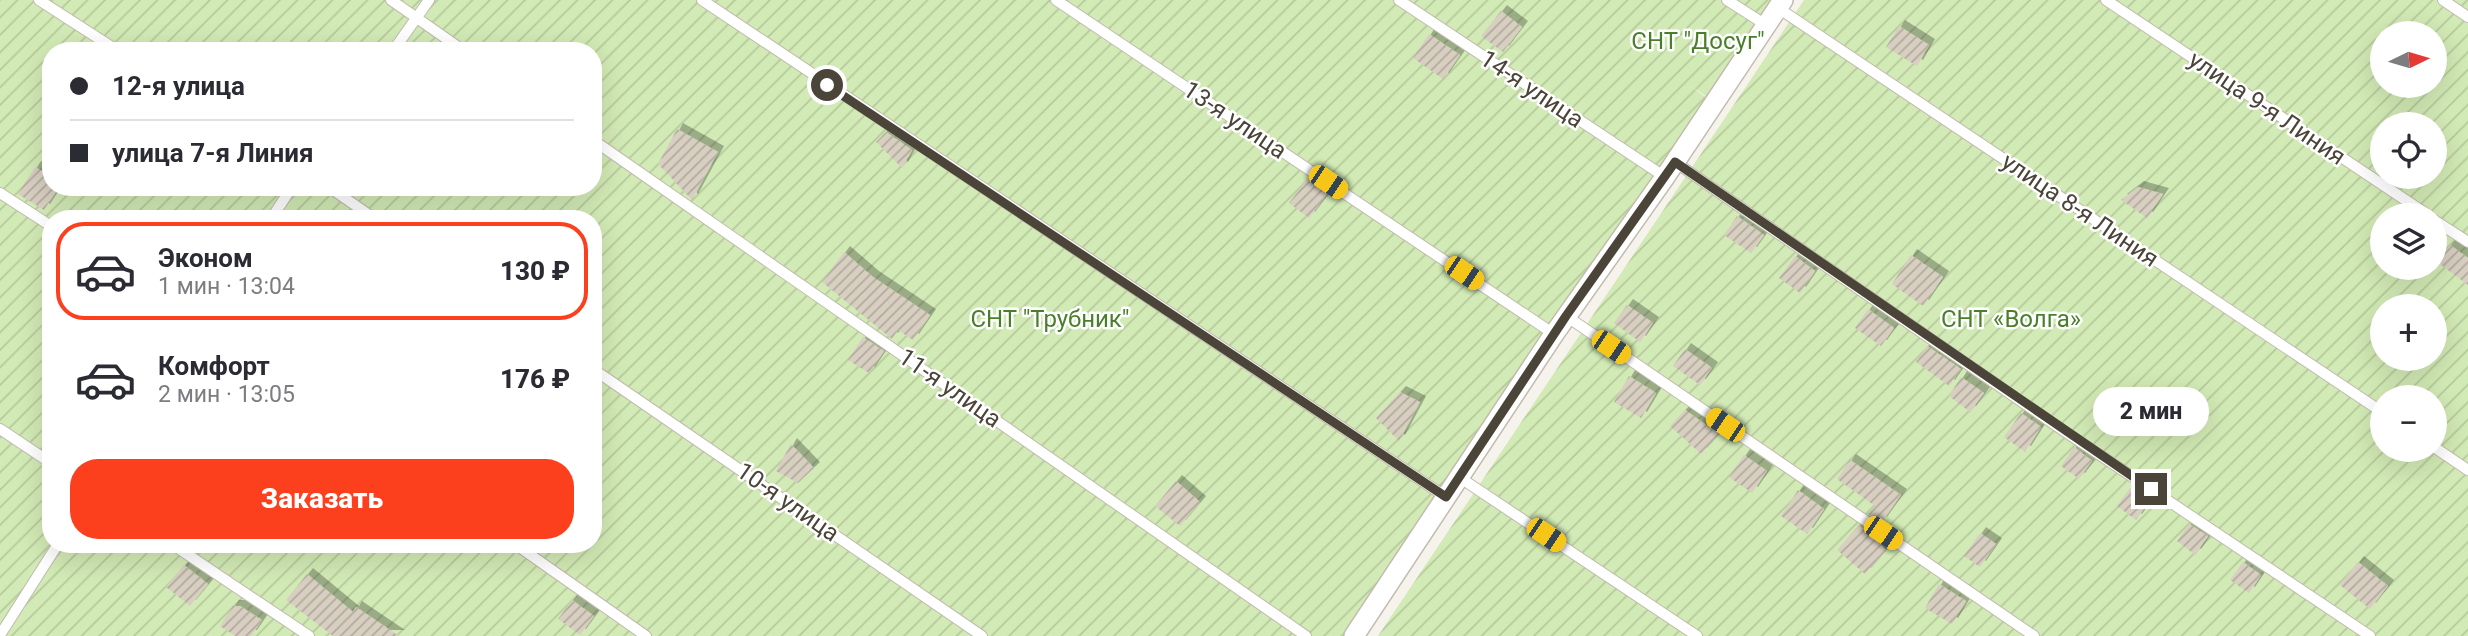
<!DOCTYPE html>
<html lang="ru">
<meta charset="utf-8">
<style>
body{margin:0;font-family:Roboto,sans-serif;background:#f7f7f7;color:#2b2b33;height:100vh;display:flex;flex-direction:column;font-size:26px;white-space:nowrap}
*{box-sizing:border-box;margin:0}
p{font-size:23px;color:#7c7c81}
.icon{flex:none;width:38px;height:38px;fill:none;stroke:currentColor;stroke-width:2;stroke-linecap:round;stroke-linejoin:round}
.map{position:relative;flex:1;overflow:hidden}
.details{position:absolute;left:42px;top:210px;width:560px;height:343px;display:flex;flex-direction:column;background:#fff;border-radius:28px;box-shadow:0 7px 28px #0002}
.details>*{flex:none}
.guide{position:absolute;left:42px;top:42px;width:560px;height:154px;border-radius:28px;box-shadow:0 7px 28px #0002;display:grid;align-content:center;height:154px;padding:0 28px;background:#fff}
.needle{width:46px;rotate:85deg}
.fabs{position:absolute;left:2370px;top:21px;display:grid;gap:14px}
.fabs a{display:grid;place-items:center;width:77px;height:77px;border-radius:50%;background:#fff;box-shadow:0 7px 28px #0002;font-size:35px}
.end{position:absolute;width:32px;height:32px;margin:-16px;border:9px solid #4b4439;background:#fff;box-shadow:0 0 0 4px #fff}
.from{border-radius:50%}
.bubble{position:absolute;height:49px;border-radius:24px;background:#fff;box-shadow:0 7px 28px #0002;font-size:23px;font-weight:800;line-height:49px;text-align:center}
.car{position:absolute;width:21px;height:42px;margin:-21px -10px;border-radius:9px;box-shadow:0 0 5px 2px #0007;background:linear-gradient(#f5c518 24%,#345 0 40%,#f5c518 0 76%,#345 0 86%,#f5c518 0)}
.guide b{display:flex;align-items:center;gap:24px;height:66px;font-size:26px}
.guide b+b{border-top:2px solid #e1e1e2}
.guide i{width:18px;height:18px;background:#2b2b33}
ul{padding:12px 0 0;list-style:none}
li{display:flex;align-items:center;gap:21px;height:98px;margin:0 14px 10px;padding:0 14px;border:4px solid transparent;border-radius:28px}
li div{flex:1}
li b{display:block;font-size:26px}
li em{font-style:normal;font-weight:800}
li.active{border-color:#fc3f1d}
li>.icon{width:63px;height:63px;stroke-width:1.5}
.cta{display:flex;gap:14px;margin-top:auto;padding:14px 28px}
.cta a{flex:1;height:80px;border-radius:28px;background:#fc3f1d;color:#fff;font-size:28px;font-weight:800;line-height:80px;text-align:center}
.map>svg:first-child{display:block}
.garden{fill:url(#garden-furrows);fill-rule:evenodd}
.building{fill:url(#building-hatch);filter:url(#shadow)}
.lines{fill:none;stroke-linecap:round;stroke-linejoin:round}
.lane-casing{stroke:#c2bbae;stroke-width:12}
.street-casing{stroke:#c2bbae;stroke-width:22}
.lane{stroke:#fff;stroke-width:10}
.street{stroke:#fff;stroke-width:19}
.route{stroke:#4b4439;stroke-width:9}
.labels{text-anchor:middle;stroke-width:5;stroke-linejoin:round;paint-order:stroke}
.park-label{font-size:24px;fill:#4a7f2a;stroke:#fff}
.street-label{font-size:24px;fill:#4b4439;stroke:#fff}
</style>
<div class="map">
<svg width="2468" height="636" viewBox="0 0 2468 636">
<defs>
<pattern id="garden-furrows" width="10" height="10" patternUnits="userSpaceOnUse" patternTransform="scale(1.75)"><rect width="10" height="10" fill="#d2eab5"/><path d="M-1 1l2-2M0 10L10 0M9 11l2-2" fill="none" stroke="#b6ca9c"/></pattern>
<pattern id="building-hatch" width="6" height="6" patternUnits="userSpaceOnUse" patternTransform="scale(1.75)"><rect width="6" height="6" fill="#d8cfc1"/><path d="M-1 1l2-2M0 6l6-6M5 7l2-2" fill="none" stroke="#b1aa9e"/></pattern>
<filter id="shadow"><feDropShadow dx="6" dy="-6" stdDeviation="0" flood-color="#0004"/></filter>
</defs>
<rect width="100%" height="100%" fill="#f6f3ec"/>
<!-- garden -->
<g class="garden">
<path d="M0,0H1778L1712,100L1689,85L1711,101L1352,636H0ZM51,51H593V187H51ZM51,219H593V544H51Z"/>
<path d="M1804,0H2468V636H1378ZM2382,33H2434V86H2382ZM2382,124H2434V177H2382ZM2382,215H2434V268H2382ZM2382,306H2434V359H2382ZM2382,397H2434V450H2382Z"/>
</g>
<!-- building -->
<g class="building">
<polygon points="1501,11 1522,27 1503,52 1481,36"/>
<polygon points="1899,26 1929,45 1917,66 1886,47"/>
<polygon points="1429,34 1460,55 1443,79 1413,58"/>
<polygon points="677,129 718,152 692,200 658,164"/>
<polygon points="886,132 912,150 902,168 876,142"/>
<polygon points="35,167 51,177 51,187 59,187 44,210 18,194"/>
<polygon points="1308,178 1328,193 1309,218 1289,203"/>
<polygon points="2138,187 2163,194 2147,218 2121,200"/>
<polygon points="1737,216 1764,235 1751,253 1724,235"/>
<polygon points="2450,245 2468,258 2468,285 2437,262"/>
<polygon points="844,252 873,277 930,315 913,340 898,330 892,339 822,282"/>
<polygon points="1911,255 1943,277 1923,306 1892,284"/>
<polygon points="1795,256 1815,271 1800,293 1779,278"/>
<polygon points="1627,305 1653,323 1640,342 1614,323"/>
<polygon points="1868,309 1894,328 1881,346 1855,328"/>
<polygon points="863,337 884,351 869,373 848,360"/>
<polygon points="1927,346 1961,369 1949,386 1916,362"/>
<polygon points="1685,349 1712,368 1700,385 1673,366"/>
<polygon points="1629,376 1656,393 1641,418 1614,402"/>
<polygon points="1961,377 1984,393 1970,412 1949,396"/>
<polygon points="1400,392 1420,402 1399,441 1376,418"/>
<polygon points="1685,410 1719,434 1701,454 1670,426"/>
<polygon points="2021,413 2041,427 2025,452 2004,437"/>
<polygon points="791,444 814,468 798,483 776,471"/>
<polygon points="2074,447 2092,461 2079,479 2061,466"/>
<polygon points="1744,455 1767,471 1752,493 1729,477"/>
<polygon points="1850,460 1901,495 1881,523 1868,514 1875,506 1837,479"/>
<polygon points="1176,481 1200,502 1180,526 1155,506"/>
<polygon points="2130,488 2149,501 2136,520 2117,506"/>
<polygon points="1798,490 1824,509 1807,534 1781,516"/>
<polygon points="2189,524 2208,536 2195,555 2177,541"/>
<polygon points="1859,525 1886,550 1865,574 1837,550"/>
<polygon points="1980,533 1996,544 1980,567 1964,556"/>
<polygon points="2243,562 2261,575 2249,593 2230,580"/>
<polygon points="2358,562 2388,586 2370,609 2340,585"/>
<polygon points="184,565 208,584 190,606 166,587"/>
<polygon points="307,574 353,612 356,607 399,636 333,636 286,600"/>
<polygon points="1939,584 1966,601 1952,624 1925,608"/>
<polygon points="572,600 594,616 580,635 558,619"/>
<polygon points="233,606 240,606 262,620 251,636 235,636 220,626"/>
</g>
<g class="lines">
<!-- lane casing -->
<g class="lane-casing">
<g id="lane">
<polyline points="39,0 118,51"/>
<polyline points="391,0 464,51"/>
<polyline points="702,0 1446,497"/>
<polyline points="1056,0 1554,334"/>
<polyline points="1399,0 1665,177"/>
<polyline points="1727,0 1766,25"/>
<polyline points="2106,0 2428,215"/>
<polyline points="2443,0 2468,17"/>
<polyline points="1778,8 2382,412"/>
<polyline points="393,51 429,0"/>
<polyline points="593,140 1306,636"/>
<polyline points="1675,162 2064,431 2370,636"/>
<polyline points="329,187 375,219"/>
<polyline points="0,193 51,226"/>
<polyline points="271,219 292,187"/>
<polyline points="2434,220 2468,242"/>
<polyline points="1566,316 2034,636"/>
<polyline points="593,369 982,636"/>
<polyline points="0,429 51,463"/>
<polyline points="2434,447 2468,470"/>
<polyline points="1459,477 1697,636"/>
<polyline points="172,544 309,636"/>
<polyline points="515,544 646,636"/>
<polyline points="0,635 58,544"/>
</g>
</g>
<!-- street casing -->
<g class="street-casing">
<polyline id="street" points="1354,636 1554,334 1665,177 1783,0"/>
</g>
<!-- lane -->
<use href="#lane" class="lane"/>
<!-- street -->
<use href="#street" class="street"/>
</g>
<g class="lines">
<!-- route -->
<polyline class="route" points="827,85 1446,497 1566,316 1675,162 2151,489"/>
</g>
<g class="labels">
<!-- park labels -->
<g class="park-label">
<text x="1698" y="49">СНТ "Досуг"</text>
<text x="1050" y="327">СНТ "Трубник"</text>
<text x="2011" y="327">СНТ «Волга»</text>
</g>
<!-- street labels -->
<g class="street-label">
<text transform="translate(1532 89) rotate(34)" y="8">14-я улица</text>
<text transform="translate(2267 108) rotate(34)" y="8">улица 9-я Линия</text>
<text transform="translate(1235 120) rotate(34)" y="8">13-я улица</text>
<text transform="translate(2080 210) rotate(34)" y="8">улица 8-я Линия</text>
<text transform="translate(950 388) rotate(35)" y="8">11-я улица</text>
<text transform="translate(788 502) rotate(35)" y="8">10-я улица</text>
</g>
</g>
</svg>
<div class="fabs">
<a><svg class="needle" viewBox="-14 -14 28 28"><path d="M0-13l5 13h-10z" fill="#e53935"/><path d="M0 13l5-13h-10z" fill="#7c7c81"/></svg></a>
<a><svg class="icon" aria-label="locate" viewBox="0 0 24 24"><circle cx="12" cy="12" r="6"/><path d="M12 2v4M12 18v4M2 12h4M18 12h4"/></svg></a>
<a><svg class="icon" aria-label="layers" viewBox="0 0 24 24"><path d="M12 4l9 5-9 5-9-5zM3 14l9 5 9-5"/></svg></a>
<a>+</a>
<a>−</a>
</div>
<i class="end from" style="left:827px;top:85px"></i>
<i class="end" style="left:2151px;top:489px"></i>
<div class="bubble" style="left:2093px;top:387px;width:116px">2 мин</div>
<i class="car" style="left:1328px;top:182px;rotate:124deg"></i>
<i class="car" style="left:1464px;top:273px;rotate:124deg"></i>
<i class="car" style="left:1611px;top:347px;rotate:124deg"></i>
<i class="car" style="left:1725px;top:425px;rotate:304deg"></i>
<i class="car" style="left:1883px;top:533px;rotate:124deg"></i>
<i class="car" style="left:1546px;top:535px;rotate:124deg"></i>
<div class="guide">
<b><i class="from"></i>12-я улица</b>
<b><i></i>улица 7-я Линия</b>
</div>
<section class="details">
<ul>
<li class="active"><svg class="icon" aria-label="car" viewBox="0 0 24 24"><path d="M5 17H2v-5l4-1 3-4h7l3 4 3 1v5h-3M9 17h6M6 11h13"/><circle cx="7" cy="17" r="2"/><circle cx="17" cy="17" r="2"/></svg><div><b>Эконом</b><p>1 мин · 13:04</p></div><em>130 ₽</em></li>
<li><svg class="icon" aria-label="car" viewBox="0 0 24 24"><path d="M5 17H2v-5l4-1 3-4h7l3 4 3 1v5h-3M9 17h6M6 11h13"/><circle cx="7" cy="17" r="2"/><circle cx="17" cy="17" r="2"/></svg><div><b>Комфорт</b><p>2 мин · 13:05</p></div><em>176 ₽</em></li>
</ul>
<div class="cta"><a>Заказать</a></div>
</section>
</div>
